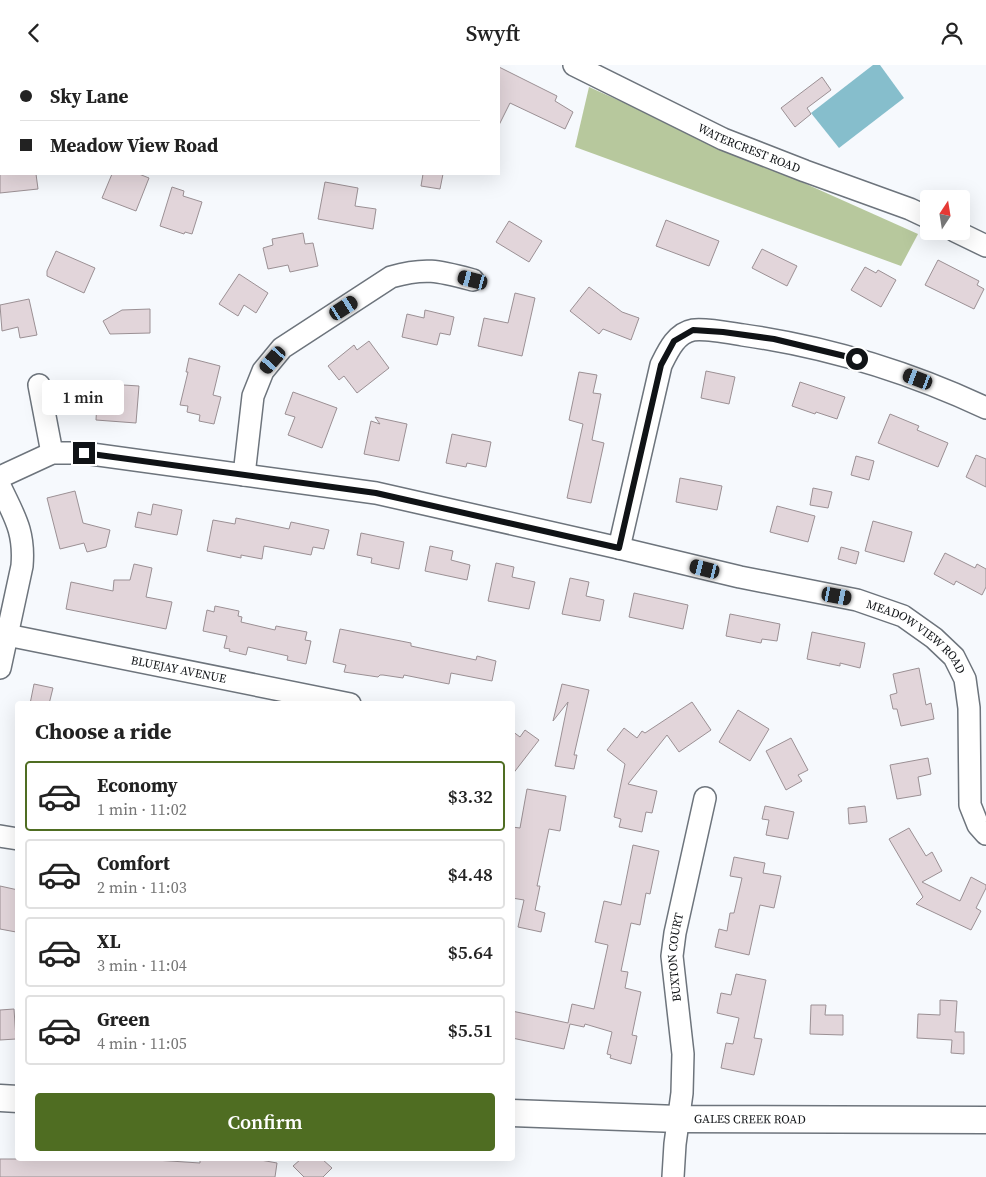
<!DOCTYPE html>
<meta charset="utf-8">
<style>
body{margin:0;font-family:"Source Serif 4",serif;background:#f6f6f6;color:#222;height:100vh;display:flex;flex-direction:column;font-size:19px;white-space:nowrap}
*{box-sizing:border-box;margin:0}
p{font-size:16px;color:#767676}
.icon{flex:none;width:28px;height:28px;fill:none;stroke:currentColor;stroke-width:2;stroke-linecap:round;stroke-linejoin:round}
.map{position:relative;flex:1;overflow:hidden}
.details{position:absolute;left:15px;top:636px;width:500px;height:460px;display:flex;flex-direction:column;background:#fff;border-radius:5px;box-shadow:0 5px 20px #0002}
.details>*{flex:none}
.top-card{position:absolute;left:0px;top:0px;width:500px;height:110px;box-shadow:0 5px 20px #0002;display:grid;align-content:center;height:110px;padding:0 20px;background:#fff}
.needle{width:32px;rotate:12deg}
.buttons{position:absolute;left:920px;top:125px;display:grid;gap:10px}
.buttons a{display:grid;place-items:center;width:50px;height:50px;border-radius:5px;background:#fff;box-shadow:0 5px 20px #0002;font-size:25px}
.end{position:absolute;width:22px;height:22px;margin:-11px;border:6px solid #101316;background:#fff;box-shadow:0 0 0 2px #fff}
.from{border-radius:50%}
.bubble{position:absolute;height:35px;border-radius:5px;background:#fff;box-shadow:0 5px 20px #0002;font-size:16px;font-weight:600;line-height:35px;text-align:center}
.car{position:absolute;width:15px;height:30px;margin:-15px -8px;border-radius:6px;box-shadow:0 0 4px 1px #0007;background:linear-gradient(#222 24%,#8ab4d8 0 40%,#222 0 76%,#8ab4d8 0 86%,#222 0)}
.top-card b{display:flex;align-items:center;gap:18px;height:48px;font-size:19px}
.top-card b+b{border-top:1px solid #e0e0e0}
.top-card i{width:12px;height:12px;background:#222}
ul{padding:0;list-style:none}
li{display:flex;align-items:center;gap:15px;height:70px;margin:0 10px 8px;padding:0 10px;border:2px solid #e0e0e0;border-radius:5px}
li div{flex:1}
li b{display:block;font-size:19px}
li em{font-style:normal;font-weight:600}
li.selected{border-color:#4f6d22}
li>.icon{width:45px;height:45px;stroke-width:1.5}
h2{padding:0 20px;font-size:22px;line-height:60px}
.action{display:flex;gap:10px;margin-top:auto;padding:10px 20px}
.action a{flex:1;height:58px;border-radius:5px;background:#4f6d22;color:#fff;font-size:20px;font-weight:600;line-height:58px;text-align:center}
header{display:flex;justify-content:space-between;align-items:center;height:65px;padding:0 20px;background:#fff;font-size:22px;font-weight:600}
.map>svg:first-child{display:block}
.forest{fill:#b7c89d}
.water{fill:#86becc}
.building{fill:#e2d5da;stroke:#9b9094}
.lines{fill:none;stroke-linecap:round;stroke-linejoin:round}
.minor-casing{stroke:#6d747c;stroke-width:24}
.major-casing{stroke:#6d747c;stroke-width:29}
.minor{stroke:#fff;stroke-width:21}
.major{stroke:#fff;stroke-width:26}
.route{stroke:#101316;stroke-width:6}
.labels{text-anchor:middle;stroke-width:4;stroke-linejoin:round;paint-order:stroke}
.street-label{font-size:12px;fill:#101316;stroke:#fff}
</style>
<header><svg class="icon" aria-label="back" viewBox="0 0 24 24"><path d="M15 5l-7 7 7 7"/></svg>Swyft<svg class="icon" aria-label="person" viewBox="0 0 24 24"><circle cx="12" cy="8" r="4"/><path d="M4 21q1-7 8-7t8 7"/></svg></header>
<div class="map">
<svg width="986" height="1112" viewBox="0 0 986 1112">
<rect width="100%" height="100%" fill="#f6f9fd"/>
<!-- forest -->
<polygon class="forest" points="589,22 918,169 901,201 575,82"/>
<!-- water -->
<polygon class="water" points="873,0 880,0 904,33 839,83 811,48"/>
<!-- building -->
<g class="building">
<polygon points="499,2 557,31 555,36 573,47 565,64 510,38 499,60"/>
<polygon points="822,12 831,25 807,43 811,49 795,62 781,43"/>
<polygon points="0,109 36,109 38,124 0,128"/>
<polygon points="112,109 139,109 149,113 136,146 102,133"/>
<polygon points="423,109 443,109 440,124 421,121"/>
<polygon points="325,117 358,123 355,141 376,144 373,164 318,154"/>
<polygon points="172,122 184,126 183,131 202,137 192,169 185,167 184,169 160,161"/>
<polygon points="666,155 719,176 709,201 656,181"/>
<polygon points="509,156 542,176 529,197 496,177"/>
<polygon points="303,168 305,179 313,178 318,201 290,207 288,200 268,204 263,183 273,180 272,174"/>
<polygon points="762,184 797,201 787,221 752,203"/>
<polygon points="56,186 95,203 84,228 47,211 47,206"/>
<polygon points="938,195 979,216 977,220 984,224 974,244 925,220"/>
<polygon points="865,202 876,208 878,205 896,215 881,242 851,225"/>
<polygon points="239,209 268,228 256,248 244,240 238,251 219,239"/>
<polygon points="589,222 622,247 639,253 631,275 603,264 599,269 570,246"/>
<polygon points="515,228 535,233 522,291 478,281 484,253 508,258"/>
<polygon points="29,234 37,270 20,273 18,262 2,266 0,240"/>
<polygon points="150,244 150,268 110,269 103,256 122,245"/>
<polygon points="425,245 454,252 450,270 440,268 437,280 402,272 407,249 424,253"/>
<polygon points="369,276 389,303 357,328 344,311 339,315 328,301 354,280 357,285"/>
<polygon points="189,293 220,301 213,330 221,332 214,359 199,356 200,350 187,347 188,341 180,340 188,307 186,307"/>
<polygon points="706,306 735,312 729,339 701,333"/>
<polygon points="579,307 597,310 593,328 601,329 592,375 604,378 591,438 567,433 583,359 569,355"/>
<polygon points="800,317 845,332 837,354 816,347 815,349 792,341"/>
<polygon points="108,319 139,321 136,358 96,355 97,336 107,336"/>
<polygon points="293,327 337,343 322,383 288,370 295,352 285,349"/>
<polygon points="890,349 919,361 917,365 948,378 938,402 878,378"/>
<polygon points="375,352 407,359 399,396 364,389 371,356 380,359"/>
<polygon points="452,369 491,377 486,402 467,398 466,402 446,398"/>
<polygon points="976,390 986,394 986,422 966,412"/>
<polygon points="856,391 874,396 869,415 851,410"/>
<polygon points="680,413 722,421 717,445 676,437"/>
<polygon points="813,423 832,427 828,443 810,440"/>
<polygon points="75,426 83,458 110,465 106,482 87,487 84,478 60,484 47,433"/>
<polygon points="153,439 182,445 177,470 135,462 138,447 151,450"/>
<polygon points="777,441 815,451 808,477 770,467"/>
<polygon points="236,453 289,464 291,457 329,465 324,484 313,482 311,490 264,481 262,494 241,490 241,493 207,486 213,455 235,459"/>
<polygon points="873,456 912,467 904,497 865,486"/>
<polygon points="361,468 404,477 399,504 371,498 372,493 357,490"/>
<polygon points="430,481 453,486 451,495 470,500 467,515 425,506"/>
<polygon points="841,482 859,487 856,499 838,494"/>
<polygon points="945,488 975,503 977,499 986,504 986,522 982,530 956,516 954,520 934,509"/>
<polygon points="496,498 514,502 512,512 535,517 529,544 488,536"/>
<polygon points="134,499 152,503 146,532 172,537 166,564 66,544 71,517 113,526 114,515 130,515"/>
<polygon points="570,513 589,517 586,531 604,535 600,556 562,549"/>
<polygon points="634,528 688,540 683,564 629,552"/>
<polygon points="215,541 239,546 238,551 242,552 241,557 275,565 276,561 307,567 305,575 311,576 306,599 287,595 288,591 248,582 246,590 229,586 230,584 224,583 227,571 203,566 207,545 214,547"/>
<polygon points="730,549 780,559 777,576 762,574 761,578 726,571"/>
<polygon points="340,564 411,578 411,581 476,595 477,591 496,596 492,616 451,608 449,619 404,610 403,613 383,610 380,610 378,612 344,607 346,600 333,597"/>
<polygon points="812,567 865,578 860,603 840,598 840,601 807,594"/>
<polygon points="919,603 926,640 931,638 934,654 901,661 897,644 893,644 890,630 897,628 893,609"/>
<polygon points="34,619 53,623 49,639 30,639"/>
<polygon points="562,619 589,625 574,690 577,690 574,704 555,701 568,637 553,656"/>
<polygon points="692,637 711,665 679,687 667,670 628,719 657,726 652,748 646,747 642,767 619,762 621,754 614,752 625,699 607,685 624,663 637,673 642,666 645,668"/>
<polygon points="738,645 769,664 750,696 719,677"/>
<polygon points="525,665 539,675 512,710 512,666 520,672"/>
<polygon points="791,673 808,705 798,710 802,716 786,725 766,686"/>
<polygon points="928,693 931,709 918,712 921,730 897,734 890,700"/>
<polygon points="527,724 566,731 560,766 549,764 537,821 540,821 535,845 545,848 541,867 518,862 524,835 512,833 512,762 520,763"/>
<polygon points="765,741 794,747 788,774 766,770 769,755 762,754"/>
<polygon points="865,741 867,757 849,759 848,743"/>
<polygon points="909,763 926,791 932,787 942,806 922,817 960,836 971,812 986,820 986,823 976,843 981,846 971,865 916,839 923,832 889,774"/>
<polygon points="633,780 659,786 650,829 646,828 640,860 631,858 621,906 628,907 625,923 641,927 632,970 637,971 631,999 610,993 611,990 607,989 612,967 585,959 584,962 570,959 564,984 512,973 512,946 568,958 572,939 594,944 608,880 595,877 604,836 621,840"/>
<polygon points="734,792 765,798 763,808 781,811 774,843 760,840 749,890 715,882 719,864 727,866 730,848 734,848 742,813 730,811"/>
<polygon points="0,821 18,825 18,859 16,867 0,864"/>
<polygon points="736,909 766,915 754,973 762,974 754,1010 721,1003 726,978 733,979 739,953 717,948 721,928 731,930"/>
<polygon points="940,935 957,936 955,967 964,967 964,989 951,988 952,975 917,973 918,949 940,950"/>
<polygon points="811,940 826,940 825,950 843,950 843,970 810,969"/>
<polygon points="14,944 16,974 0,975 0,945"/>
<polygon points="0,1094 140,1094 200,1098 200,1094 255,1094 277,1098 275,1112 0,1112"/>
<polygon points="301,1094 322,1094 332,1103 323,1112 304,1112 293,1101"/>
</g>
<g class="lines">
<!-- minor casing -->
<g class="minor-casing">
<g id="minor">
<path id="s1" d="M574,0L723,74L805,106L910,144L929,153"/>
<polyline points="0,44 1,43"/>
<polyline points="955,166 986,181"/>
<polyline points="39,320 52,388"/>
<path d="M244,410L253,331L263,306L282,283L391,212C426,202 439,206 473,215"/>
<path id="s2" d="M0,412L52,388H84L376,428L619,483L740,512L857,535L903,551L934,573L954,592L965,614L969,643L970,740L978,760L986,769"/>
<path d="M0,421C14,451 25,466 22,501L0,603"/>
<path d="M619,483L661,300C668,286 676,268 693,265C705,263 730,268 743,270C827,282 909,307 986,343"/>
<path id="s3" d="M7,570L350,639"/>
<polyline points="0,771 18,774"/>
<path id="s4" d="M673,1112L675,1079L682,1028L683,989L672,891L675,868L705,733"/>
</g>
</g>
<!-- major casing -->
<g class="major-casing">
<g id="major">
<polyline points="0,1033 18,1034"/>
<path id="s5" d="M512,1048L678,1054L986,1055"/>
</g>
</g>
<!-- minor -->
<use href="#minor" class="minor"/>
<!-- major -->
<use href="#major" class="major"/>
</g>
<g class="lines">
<!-- route -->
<polyline class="route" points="84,388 376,428 619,483 661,300 674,276 693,265 723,267 774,274 857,294"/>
</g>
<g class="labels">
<!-- street labels -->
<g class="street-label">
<text dy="4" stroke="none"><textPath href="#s1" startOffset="194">WATERCREST ROAD</textPath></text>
<text dy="4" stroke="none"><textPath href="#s2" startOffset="948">MEADOW VIEW ROAD</textPath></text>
<text dy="4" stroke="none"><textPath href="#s3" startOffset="175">BLUEJAY AVENUE</textPath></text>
<text dy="4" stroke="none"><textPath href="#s4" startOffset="221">BUXTON COURT</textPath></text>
<text dy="4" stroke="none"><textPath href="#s5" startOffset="238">GALES CREEK ROAD</textPath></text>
</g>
</g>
</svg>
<div class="buttons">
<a><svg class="needle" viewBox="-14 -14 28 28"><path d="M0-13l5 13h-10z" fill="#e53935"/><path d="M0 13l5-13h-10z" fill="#767676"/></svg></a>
</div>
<i class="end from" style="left:857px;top:294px"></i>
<i class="end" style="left:84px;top:388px"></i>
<div class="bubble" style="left:42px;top:315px;width:82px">1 min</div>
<i class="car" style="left:473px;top:215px;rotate:285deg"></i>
<i class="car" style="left:344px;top:243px;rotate:57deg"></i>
<i class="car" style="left:273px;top:295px;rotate:221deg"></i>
<i class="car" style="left:918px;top:314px;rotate:291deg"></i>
<i class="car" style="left:705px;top:504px;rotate:284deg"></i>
<i class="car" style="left:837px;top:531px;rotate:101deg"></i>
<div class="top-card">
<b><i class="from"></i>Sky Lane</b>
<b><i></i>Meadow View Road</b>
</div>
<section class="details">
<h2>Choose a ride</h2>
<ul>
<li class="selected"><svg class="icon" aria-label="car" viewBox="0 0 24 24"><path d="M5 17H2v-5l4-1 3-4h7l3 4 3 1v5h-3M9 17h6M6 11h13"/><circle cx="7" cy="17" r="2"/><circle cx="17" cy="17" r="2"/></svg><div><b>Economy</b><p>1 min · 11:02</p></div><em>$3.32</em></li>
<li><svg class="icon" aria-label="car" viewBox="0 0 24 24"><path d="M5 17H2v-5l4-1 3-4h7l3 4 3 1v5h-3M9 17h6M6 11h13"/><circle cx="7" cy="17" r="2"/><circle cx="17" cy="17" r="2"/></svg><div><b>Comfort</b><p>2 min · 11:03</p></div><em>$4.48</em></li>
<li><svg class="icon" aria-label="car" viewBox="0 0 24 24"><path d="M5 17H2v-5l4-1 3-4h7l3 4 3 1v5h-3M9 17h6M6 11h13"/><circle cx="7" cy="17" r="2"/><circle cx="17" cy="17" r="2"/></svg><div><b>XL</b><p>3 min · 11:04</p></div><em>$5.64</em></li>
<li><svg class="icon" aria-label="car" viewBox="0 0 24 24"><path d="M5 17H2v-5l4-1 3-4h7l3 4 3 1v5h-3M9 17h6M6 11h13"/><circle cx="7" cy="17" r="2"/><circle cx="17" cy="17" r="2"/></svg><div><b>Green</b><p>4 min · 11:05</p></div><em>$5.51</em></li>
</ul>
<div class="action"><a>Confirm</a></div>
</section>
</div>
